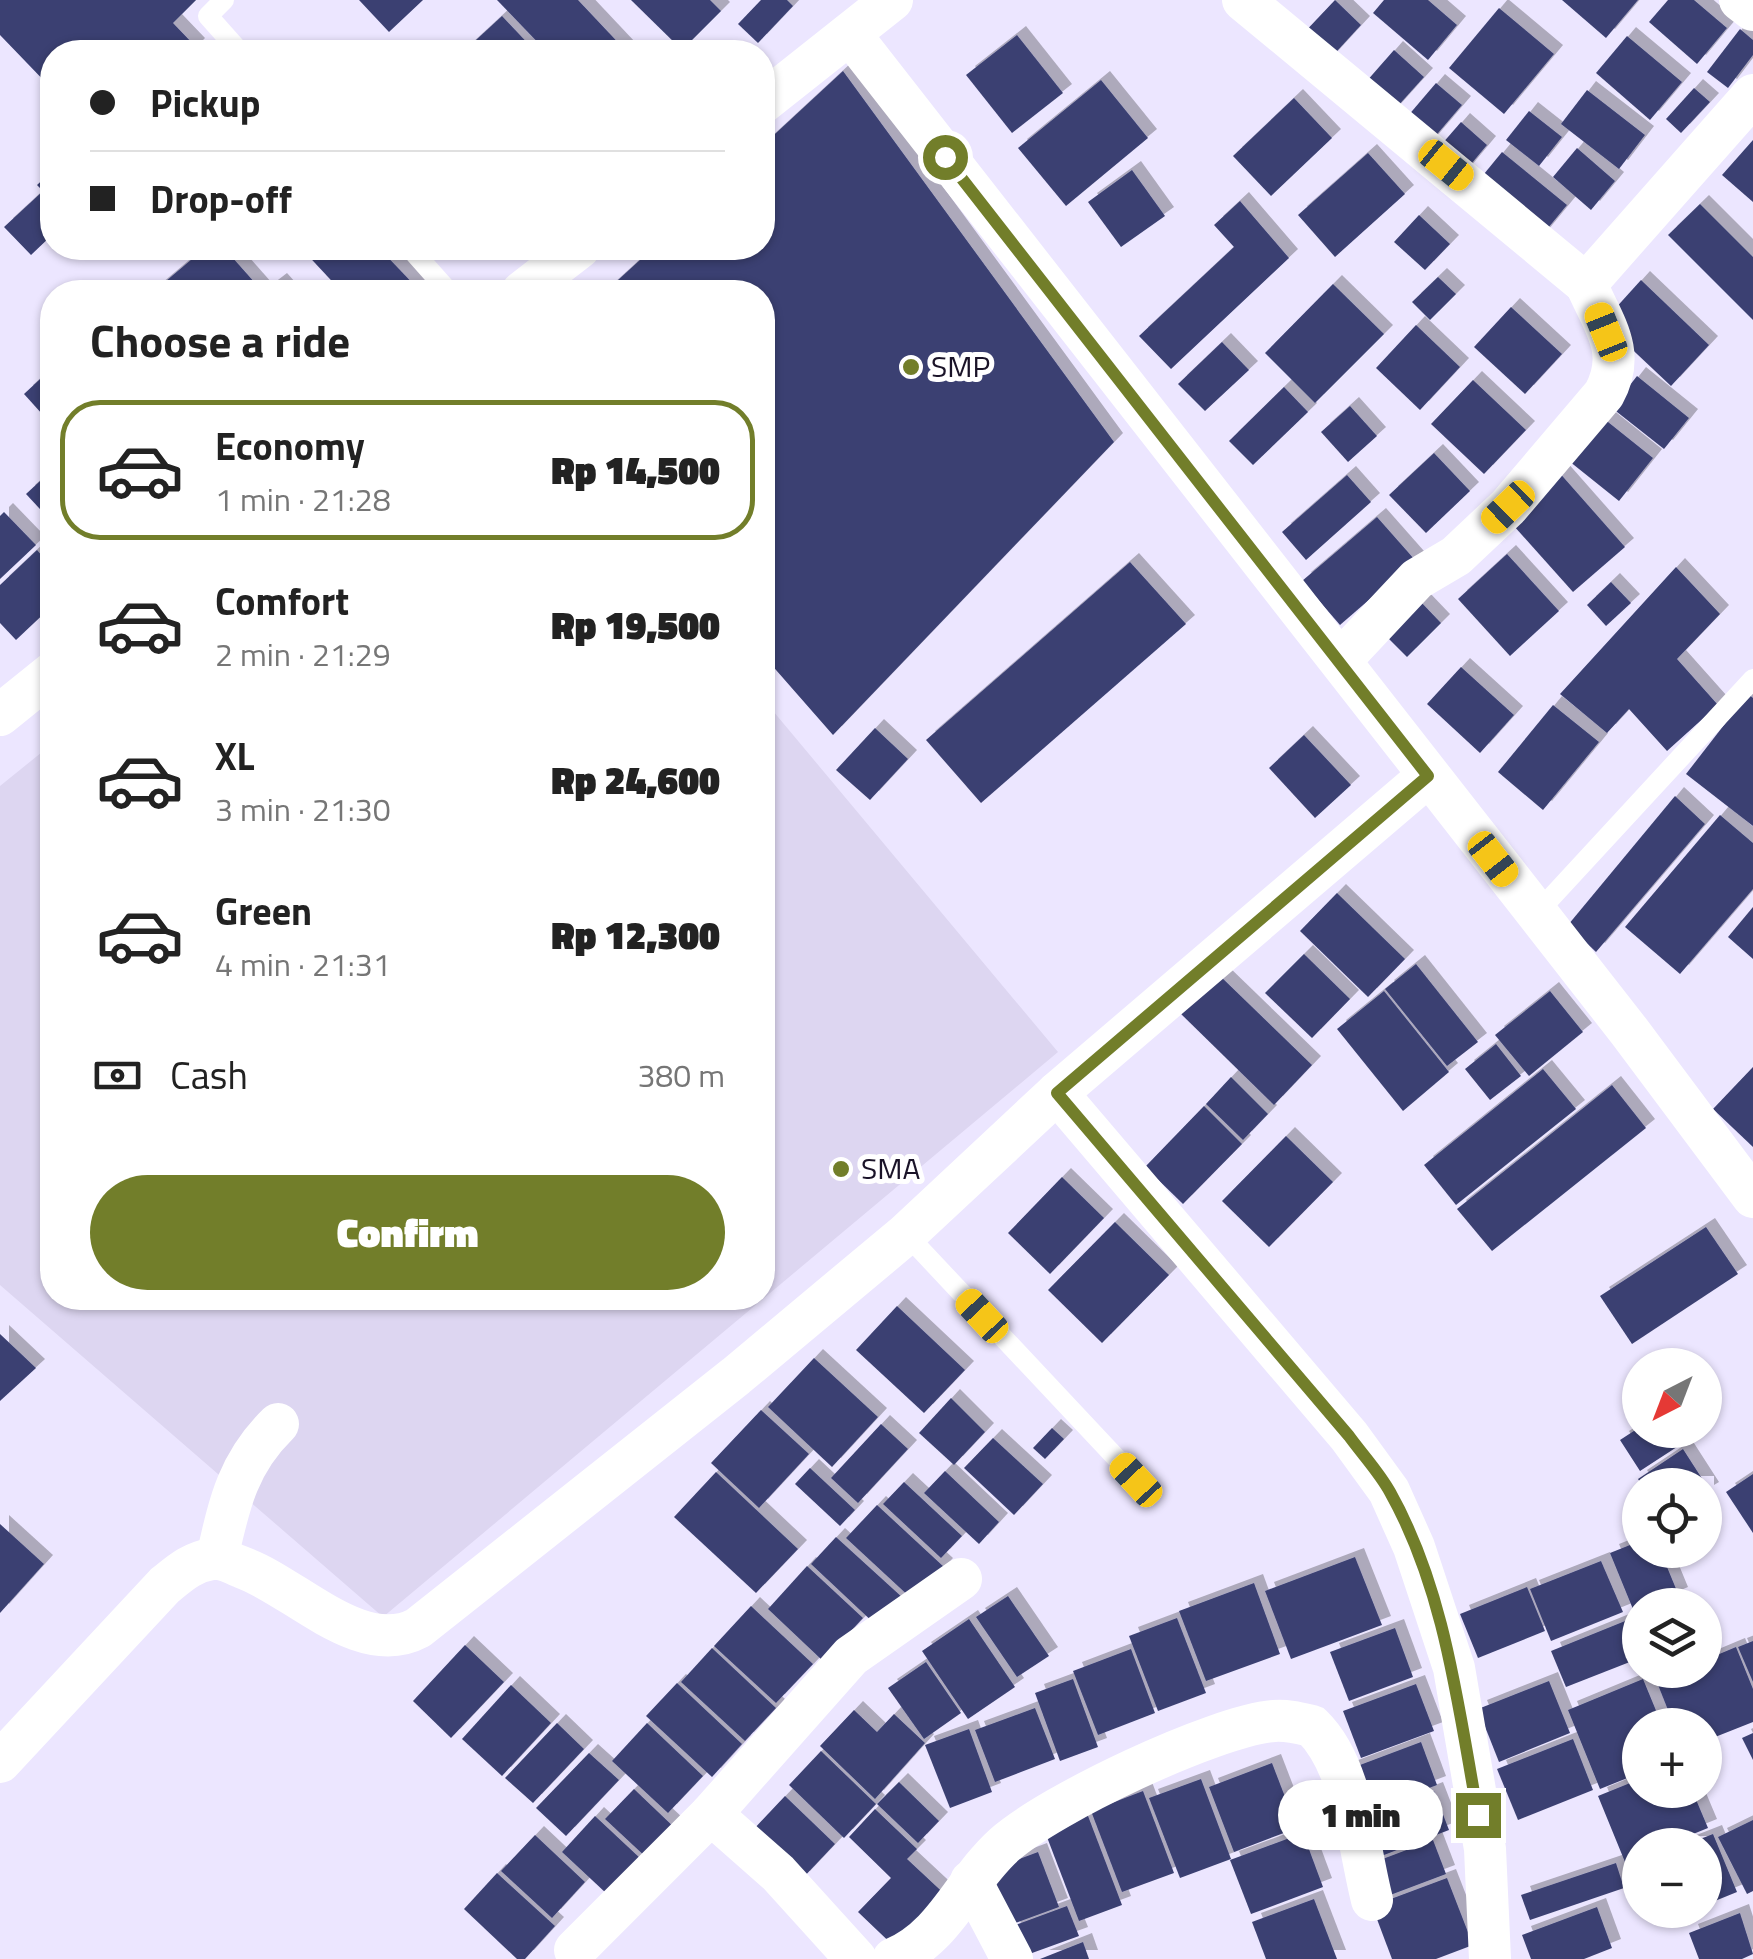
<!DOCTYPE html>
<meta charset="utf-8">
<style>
body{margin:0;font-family:"Titillium Web",sans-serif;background:#f2f2f2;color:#222;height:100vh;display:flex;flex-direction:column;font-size:38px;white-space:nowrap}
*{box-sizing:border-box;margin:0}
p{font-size:32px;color:#767676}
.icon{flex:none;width:55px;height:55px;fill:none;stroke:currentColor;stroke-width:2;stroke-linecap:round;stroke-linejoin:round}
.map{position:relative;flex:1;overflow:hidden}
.drawer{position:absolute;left:40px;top:280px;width:735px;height:1030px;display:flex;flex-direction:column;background:#fff;border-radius:40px;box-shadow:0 2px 8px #0004}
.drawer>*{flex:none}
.top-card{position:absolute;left:40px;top:40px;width:735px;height:220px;border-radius:40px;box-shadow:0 2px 8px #0004;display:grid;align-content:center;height:220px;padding:0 50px;background:#fff}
.needle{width:65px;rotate:222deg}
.controls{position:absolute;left:1622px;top:1348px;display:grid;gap:20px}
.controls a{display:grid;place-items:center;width:100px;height:100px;border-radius:50%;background:#fff;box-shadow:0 2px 8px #0004;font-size:50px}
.end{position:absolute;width:45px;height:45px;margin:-22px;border:12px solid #727e2a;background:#fff;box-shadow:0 0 0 5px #fff}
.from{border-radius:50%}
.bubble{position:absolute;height:70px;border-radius:35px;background:#fff;box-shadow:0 2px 8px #0004;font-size:32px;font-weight:800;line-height:70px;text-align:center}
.car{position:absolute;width:30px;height:60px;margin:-30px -15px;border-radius:12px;box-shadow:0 0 8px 2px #0007;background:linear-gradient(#f5c518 24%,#345 0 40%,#f5c518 0 76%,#345 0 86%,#f5c518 0)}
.top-card b{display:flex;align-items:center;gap:35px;height:95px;font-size:38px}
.top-card b+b{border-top:2px solid #e0e0e0}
.top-card i{width:25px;height:25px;background:#222}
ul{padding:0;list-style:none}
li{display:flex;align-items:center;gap:30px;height:140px;margin:0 20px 15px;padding:0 30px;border:5px solid transparent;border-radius:40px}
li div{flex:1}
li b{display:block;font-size:38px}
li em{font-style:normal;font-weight:800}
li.selected{border-color:#727e2a}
li>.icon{width:90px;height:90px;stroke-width:1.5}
h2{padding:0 50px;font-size:45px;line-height:120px}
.pay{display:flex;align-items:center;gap:25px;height:110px;padding:0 50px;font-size:38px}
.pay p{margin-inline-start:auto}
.primary-button{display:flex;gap:20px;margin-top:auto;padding:20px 50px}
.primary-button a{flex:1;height:115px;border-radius:60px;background:#727e2a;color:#fff;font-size:40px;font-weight:800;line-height:115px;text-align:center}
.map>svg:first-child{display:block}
.built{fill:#ddd6f1}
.building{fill:#3b4172;filter:url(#shadow)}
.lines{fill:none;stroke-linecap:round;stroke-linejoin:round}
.service{stroke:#fff;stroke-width:20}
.minor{stroke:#fff;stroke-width:42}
.route{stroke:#727e2a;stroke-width:12}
.poi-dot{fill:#727e2a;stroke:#fff;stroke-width:4}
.labels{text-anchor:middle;stroke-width:10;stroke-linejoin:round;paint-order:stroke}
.poi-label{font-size:30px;fill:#1a1328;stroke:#fff;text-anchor:start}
</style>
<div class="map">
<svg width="1753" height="1959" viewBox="0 0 1753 1959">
<defs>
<filter id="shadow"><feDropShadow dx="9" dy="-9" stdDeviation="0" flood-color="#0004"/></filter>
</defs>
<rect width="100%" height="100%" fill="#ece6ff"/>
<!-- built -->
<polygon class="built" points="763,699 1058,1052 383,1617 0,1285 0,786 52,744 52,1298 762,1298"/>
<!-- building -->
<g class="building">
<polygon points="0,0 196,0 173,23 196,47 191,52 52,52 52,89 0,35"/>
<polygon points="359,0 423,0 389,32"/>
<polygon points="497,0 578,0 627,52 547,52"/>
<polygon points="631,0 710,0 721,11 682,50"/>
<polygon points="761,0 787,0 793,6 758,43 738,24"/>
<polygon points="1335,0 1361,25 1327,62 1300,37"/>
<polygon points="1384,0 1428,0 1457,25 1428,60 1373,13"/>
<polygon points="1562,0 1638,0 1606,38"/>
<polygon points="1668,0 1694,0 1727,28 1697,64 1649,22"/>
<polygon points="1499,8 1554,54 1504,114 1449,68"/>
<polygon points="502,16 536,52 463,52"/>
<polygon points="1740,29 1753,40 1753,55 1728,88 1707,72"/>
<polygon points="1017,35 1063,93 1012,133 966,75"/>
<polygon points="1627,36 1682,82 1650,120 1596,73"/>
<polygon points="1394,50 1424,77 1388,117 1358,91"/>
<polygon points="843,71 1114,442 833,735 762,654 762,292 605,292 653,248 762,248 762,146"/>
<polygon points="1101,80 1148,138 1066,206 1018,148"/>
<polygon points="1436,83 1462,105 1427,146 1401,124"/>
<polygon points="1694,88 1710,102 1681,133 1666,119"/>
<polygon points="1587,90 1645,135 1619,169 1561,124"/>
<polygon points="1294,98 1332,138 1271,196 1233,156"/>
<polygon points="1529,111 1562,137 1539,166 1506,140"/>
<polygon points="1461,122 1487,145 1462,175 1435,152"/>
<polygon points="1753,140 1753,202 1722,175"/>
<polygon points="1577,148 1615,181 1591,210 1553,177"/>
<polygon points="1502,152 1567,205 1539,239 1475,185"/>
<polygon points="1368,153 1405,194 1335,257 1298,215"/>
<polygon points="1132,170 1165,216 1121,247 1088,202"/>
<polygon points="52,171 52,235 31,255 4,227 43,191 37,185"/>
<polygon points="1240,201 1289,258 1171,369 1139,336 1234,247 1214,225"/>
<polygon points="1700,204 1753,257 1753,320 1668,235"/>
<polygon points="1419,215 1450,244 1425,270 1394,242"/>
<polygon points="205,248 224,248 263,292 153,292"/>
<polygon points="301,248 379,248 421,292 342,292"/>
<polygon points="1438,277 1456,294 1430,320 1412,302"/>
<polygon points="1641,280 1709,345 1671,386 1603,322"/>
<polygon points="278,282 287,292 265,292"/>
<polygon points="1333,284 1384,334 1315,403 1265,353"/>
<polygon points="1511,307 1562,354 1525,394 1474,347"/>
<polygon points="1416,325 1460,367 1420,410 1376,368"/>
<polygon points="1222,342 1249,370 1205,411 1178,384"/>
<polygon points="52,368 52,425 24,394"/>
<polygon points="1637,376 1689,418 1664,449 1612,408"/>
<polygon points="1473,380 1526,430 1484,474 1431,424"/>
<polygon points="1284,387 1308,412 1253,465 1229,441"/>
<polygon points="1350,406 1377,436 1348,462 1321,432"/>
<polygon points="1598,414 1653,458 1619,501 1564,457"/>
<polygon points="1434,453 1470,491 1426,533 1389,495"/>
<polygon points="52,470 52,522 26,494"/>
<polygon points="1557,470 1625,547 1573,592 1505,516"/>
<polygon points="1347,475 1371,502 1306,560 1282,532"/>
<polygon points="4,512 36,545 0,579 0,516"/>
<polygon points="1377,517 1415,560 1340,625 1302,581"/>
<polygon points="37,550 52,567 52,606 16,640 0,623 0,585"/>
<polygon points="1507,554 1559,611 1510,656 1458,599"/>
<polygon points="1130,562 1186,624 981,803 926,740"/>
<polygon points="1676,567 1720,614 1677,659 1718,705 1667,751 1629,709 1607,733 1560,694"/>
<polygon points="1611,582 1631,603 1606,626 1587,605"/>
<polygon points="1419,600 1441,623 1407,657 1385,635"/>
<polygon points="1461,667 1514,715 1480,753 1427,704"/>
<polygon points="1748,694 1753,698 1753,826 1686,774"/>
<polygon points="1553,705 1599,742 1543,810 1498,772"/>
<polygon points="875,728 908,759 870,800 836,770"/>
<polygon points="1304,735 1351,785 1315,818 1269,768"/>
<polygon points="1675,796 1705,824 1596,952 1568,925"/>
<polygon points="1720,815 1753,843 1753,889 1680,974 1625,927"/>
<polygon points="1337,893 1405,959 1368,997 1300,931"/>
<polygon points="1753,907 1753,959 1728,937"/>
<polygon points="1304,954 1350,999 1312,1038 1265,993"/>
<polygon points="1416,964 1478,1042 1447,1066 1385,989"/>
<polygon points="1217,973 1312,1065 1274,1105 1179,1012"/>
<polygon points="1384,991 1449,1072 1403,1111 1337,1029"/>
<polygon points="1550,991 1583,1032 1529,1076 1495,1035"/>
<polygon points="1496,1044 1521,1076 1490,1100 1465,1069"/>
<polygon points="1753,1067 1753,1147 1713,1109"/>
<polygon points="1543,1069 1576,1109 1456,1205 1424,1165"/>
<polygon points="1231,1077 1268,1114 1243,1140 1206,1104"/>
<polygon points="1612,1085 1646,1128 1492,1251 1457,1209"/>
<polygon points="1204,1106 1242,1144 1183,1204 1145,1167"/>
<polygon points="1286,1136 1333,1182 1269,1247 1222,1201"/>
<polygon points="1062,1177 1104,1218 1050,1274 1008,1233"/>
<polygon points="1115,1222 1169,1275 1102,1343 1048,1290"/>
<polygon points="1706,1227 1738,1274 1632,1344 1600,1296"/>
<polygon points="897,1306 965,1370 924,1413 856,1350"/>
<polygon points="0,1334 36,1368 0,1401"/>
<polygon points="814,1358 878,1417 832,1467 768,1407"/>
<polygon points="951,1398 985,1432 954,1465 919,1433"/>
<polygon points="761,1410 809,1454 759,1508 711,1463"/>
<polygon points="881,1424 908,1449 858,1503 831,1478"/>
<polygon points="1640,1427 1640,1430 1703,1430 1640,1471 1620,1440"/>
<polygon points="1052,1428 1064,1439 1045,1459 1033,1448"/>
<polygon points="993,1438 1043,1484 1014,1515 964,1468"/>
<polygon points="1683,1449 1710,1491 1705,1494 1705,1485 1642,1485 1638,1479"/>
<polygon points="810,1468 855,1510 840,1526 795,1484"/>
<polygon points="945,1471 999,1522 979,1544 924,1493"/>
<polygon points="716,1472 798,1549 756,1593 674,1517"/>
<polygon points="1753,1474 1753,1533 1726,1492"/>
<polygon points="904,1482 962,1536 941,1558 883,1504"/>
<polygon points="877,1505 944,1567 913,1600 846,1538"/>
<polygon points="0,1524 44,1564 0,1613"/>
<polygon points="836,1537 903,1598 877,1626 811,1564"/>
<polygon points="1640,1541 1640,1550 1660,1550 1679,1596 1658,1605 1640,1605 1635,1614 1610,1553"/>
<polygon points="1355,1557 1382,1625 1291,1659 1265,1591"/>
<polygon points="1601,1561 1623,1612 1551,1641 1530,1589"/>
<polygon points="807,1566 863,1618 823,1661 768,1609"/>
<polygon points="1254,1583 1280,1654 1206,1681 1179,1611"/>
<polygon points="1527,1587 1545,1631 1478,1658 1460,1614"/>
<polygon points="1008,1596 1049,1656 1017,1677 976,1617"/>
<polygon points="751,1606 813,1664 776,1703 714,1646"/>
<polygon points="1635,1617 1640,1658 1566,1687 1551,1651"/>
<polygon points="1177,1618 1206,1693 1158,1711 1129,1636"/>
<polygon points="969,1619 1015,1687 968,1719 922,1651"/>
<polygon points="1395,1628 1413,1677 1349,1701 1330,1652"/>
<polygon points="1753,1641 1753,1682 1738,1647"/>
<polygon points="465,1645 504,1682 451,1738 413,1701"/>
<polygon points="1736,1647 1753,1689 1753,1722 1705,1741 1705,1725 1674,1725 1656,1680 1681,1670 1705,1670 1705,1660"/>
<polygon points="712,1648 776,1708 745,1741 681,1682"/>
<polygon points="1131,1649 1155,1713 1098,1735 1073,1671"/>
<polygon points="926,1662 961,1713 924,1739 888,1688"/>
<polygon points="1073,1679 1098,1747 1060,1761 1035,1693"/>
<polygon points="1643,1679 1662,1725 1640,1725 1640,1773 1600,1789 1568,1710"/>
<polygon points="1549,1681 1570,1733 1499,1762 1478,1709"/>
<polygon points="677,1683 742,1744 712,1777 646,1716"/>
<polygon points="1416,1684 1434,1731 1361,1758 1343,1711"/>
<polygon points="511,1685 551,1723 502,1776 462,1739"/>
<polygon points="1035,1708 1055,1759 995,1782 975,1730"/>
<polygon points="854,1710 877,1732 894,1714 925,1743 875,1799 820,1746"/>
<polygon points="557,1723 584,1749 533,1803 505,1778"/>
<polygon points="647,1723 703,1776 668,1813 612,1761"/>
<polygon points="969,1729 992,1792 950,1808 925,1745"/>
<polygon points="1753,1733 1753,1760 1742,1738"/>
<polygon points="1573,1739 1593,1790 1518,1820 1497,1769"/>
<polygon points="1421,1742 1437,1785 1360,1814 1344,1771"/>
<polygon points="821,1751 876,1804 844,1838 789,1785"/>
<polygon points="589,1753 619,1780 566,1836 536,1808"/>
<polygon points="1272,1763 1297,1828 1234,1852 1209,1787"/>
<polygon points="1201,1779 1231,1859 1180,1878 1149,1798"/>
<polygon points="1640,1779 1640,1790 1692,1790 1708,1828 1666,1845 1640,1845 1640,1856 1625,1862 1598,1796"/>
<polygon points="899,1782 939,1821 918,1843 877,1804"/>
<polygon points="634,1789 677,1830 649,1860 605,1819"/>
<polygon points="1143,1791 1174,1873 1122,1892 1091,1811"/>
<polygon points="1434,1791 1449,1830 1371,1860 1356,1821"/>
<polygon points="785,1796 835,1844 801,1880 751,1832"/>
<polygon points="1085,1808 1122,1905 1079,1921 1042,1824"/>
<polygon points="875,1809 917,1849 907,1859 951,1900 901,1953 858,1912 891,1878 849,1837"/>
<polygon points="595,1816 641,1859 607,1894 562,1852"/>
<polygon points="1753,1820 1753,1891 1747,1894 1718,1837"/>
<polygon points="1303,1833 1323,1887 1251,1914 1230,1860"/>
<polygon points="1713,1834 1737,1892 1705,1905 1705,1845 1685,1845"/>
<polygon points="535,1835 585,1882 552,1918 501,1871"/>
<polygon points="1433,1840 1446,1874 1377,1900 1364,1866"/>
<polygon points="1038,1852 1059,1907 1010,1925 990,1870"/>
<polygon points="1616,1863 1624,1888 1530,1920 1521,1895"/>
<polygon points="497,1873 555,1926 525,1959 517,1959 464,1909"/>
<polygon points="1447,1878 1473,1945 1436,1959 1392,1959 1372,1906"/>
<polygon points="1314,1899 1337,1959 1266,1959 1252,1922"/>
<polygon points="1067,1906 1079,1936 1021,1957 1010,1927"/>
<polygon points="1597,1907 1612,1948 1584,1959 1531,1959 1522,1935"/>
<polygon points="1740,1913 1753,1954 1742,1959 1699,1959 1689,1933"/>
<polygon points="1083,1942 1089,1959 1040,1959"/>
</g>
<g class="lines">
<!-- service -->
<g class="service">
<polyline points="224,0 208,16 240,52"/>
<polyline points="410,248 449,292"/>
<polyline points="1536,914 1753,679"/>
<polyline points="906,1234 1136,1479"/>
</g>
<!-- minor -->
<g class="minor">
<polyline points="1243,0 1586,284 1753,95"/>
<polyline points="1740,0 1753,10"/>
<polyline points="850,34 1629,1031 1753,1197"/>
<polyline points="762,103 892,0"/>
<polyline points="522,292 579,248"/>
<path d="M1341,660L1417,579L1456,556L1508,507L1604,394C1627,352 1604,325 1586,284"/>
<polyline points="0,715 52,673"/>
<polyline points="1057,1093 1349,1436 1389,1491 1414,1547 1454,1668 1485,1849 1490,1959"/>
<path d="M217,1558C229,1505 237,1464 278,1424"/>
<path d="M0,1762L165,1585C180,1573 192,1562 212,1559C222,1558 232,1563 241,1567C294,1585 360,1659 418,1628L736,1376L906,1234L1057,1093L1428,776"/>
<polyline points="711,1814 851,1656 961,1579"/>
<polyline points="971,1881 1012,1959"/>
<polyline points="575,1950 711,1814 778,1873 856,1959"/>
<path d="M893,1959C946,1937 963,1882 1004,1845C1050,1804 1214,1726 1274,1721C1288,1720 1299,1723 1312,1726C1353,1766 1358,1845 1372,1900"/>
</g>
</g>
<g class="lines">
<!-- route -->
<path class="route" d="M945,157L1428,776L1057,1093L1349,1436C1362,1454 1379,1472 1390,1492C1445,1590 1458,1706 1478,1815"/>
</g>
<!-- markers -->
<g class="poi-dot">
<circle cx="911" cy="367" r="10"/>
<circle cx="841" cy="1169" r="10"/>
</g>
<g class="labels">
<!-- poi labels -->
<g class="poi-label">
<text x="931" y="377">SMP</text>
<text x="861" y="1179">SMA</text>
</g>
</g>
</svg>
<div class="controls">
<a><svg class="needle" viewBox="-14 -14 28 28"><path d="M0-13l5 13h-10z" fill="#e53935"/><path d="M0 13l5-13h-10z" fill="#767676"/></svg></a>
<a><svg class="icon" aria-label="locate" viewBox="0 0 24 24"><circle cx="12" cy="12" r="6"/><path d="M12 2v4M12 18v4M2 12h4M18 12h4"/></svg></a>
<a><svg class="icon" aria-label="layers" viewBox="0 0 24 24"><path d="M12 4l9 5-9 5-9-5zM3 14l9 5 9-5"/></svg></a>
<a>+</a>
<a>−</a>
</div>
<i class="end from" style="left:945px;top:157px"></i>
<i class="end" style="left:1478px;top:1815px"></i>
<div class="bubble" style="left:1278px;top:1780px;width:165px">1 min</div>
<i class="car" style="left:1446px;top:165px;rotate:129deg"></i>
<i class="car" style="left:1606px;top:332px;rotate:338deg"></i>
<i class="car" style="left:1508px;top:507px;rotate:226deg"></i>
<i class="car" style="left:1493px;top:859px;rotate:142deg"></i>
<i class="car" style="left:982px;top:1316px;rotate:317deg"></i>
<i class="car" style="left:1136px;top:1480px;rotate:317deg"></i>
<div class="top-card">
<b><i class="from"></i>Pickup</b>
<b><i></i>Drop-off</b>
</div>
<section class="drawer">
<h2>Choose a ride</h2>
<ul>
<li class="selected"><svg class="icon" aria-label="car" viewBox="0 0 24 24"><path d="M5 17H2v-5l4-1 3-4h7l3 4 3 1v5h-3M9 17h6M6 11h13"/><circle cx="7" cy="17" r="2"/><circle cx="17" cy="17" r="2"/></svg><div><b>Economy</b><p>1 min · 21:28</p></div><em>Rp 14,500</em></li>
<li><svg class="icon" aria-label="car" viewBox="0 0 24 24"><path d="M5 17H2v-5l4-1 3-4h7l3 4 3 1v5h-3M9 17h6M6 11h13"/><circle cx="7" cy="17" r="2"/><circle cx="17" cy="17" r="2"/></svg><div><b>Comfort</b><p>2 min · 21:29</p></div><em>Rp 19,500</em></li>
<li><svg class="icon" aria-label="car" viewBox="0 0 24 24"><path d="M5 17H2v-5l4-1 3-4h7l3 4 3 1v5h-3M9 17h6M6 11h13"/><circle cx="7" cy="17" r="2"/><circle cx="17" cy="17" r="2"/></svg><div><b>XL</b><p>3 min · 21:30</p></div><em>Rp 24,600</em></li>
<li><svg class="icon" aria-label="car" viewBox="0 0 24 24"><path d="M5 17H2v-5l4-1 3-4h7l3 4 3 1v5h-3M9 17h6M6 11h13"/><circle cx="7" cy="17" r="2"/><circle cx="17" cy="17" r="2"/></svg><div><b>Green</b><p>4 min · 21:31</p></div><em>Rp 12,300</em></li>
</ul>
<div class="pay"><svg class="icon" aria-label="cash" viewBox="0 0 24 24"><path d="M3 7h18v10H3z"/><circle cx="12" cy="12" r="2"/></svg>Cash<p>380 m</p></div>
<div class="primary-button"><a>Confirm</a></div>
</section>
</div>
